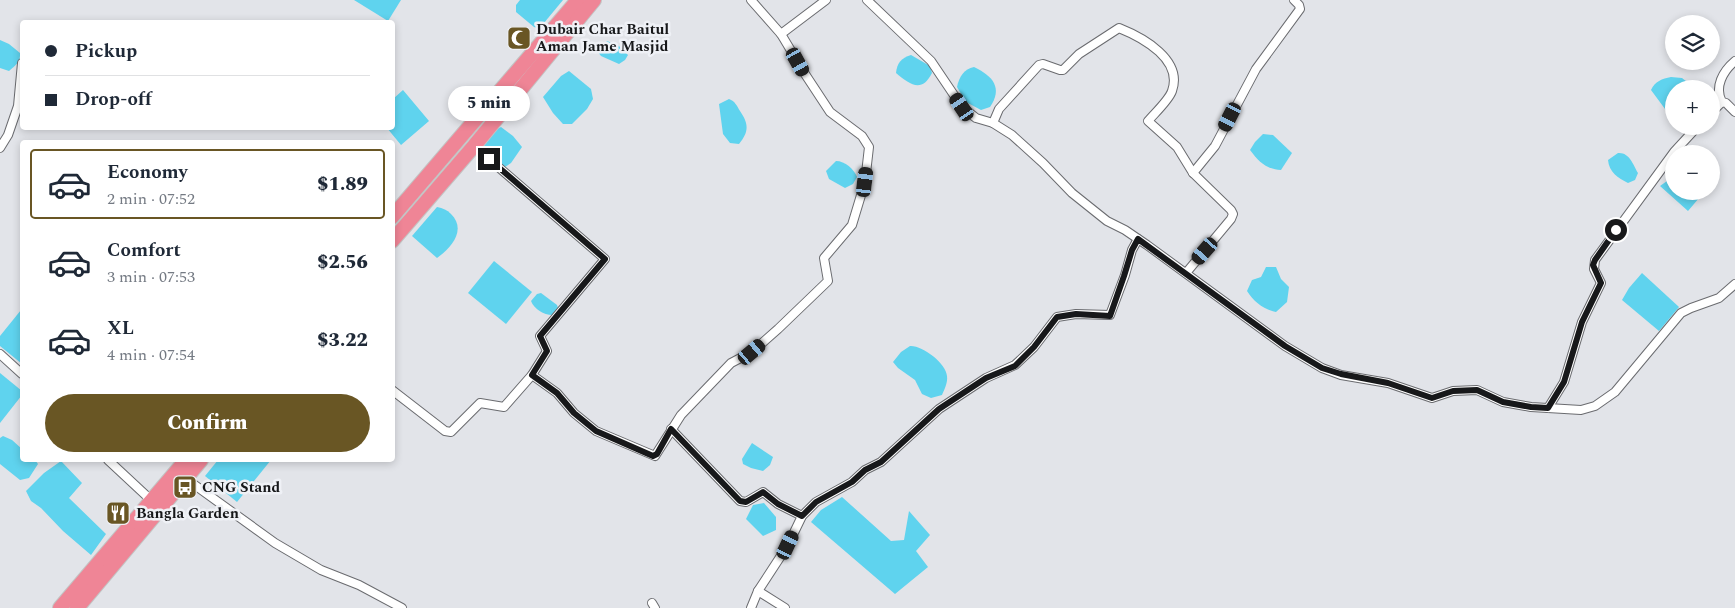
<!DOCTYPE html>
<meta charset="utf-8">
<style>
body{margin:0;font-family:Spectral,serif;background:#f6f6f7;color:#1f2937;height:100vh;display:flex;flex-direction:column;font-size:19px;white-space:nowrap}
*{box-sizing:border-box;margin:0}
p{font-size:16px;color:#747a83}
.icon{flex:none;width:28px;height:28px;fill:none;stroke:currentColor;stroke-width:2;stroke-linecap:round;stroke-linejoin:round}
.map{position:relative;flex:1;overflow:hidden}
.panel{position:absolute;left:20px;top:140px;width:375px;height:322px;display:flex;flex-direction:column;background:#fff;border-radius:5px;box-shadow:0 2px 8px #0003}
.panel>*{flex:none}
.top-card{position:absolute;left:20px;top:20px;width:375px;height:110px;border-radius:5px;box-shadow:0 2px 8px #0003;display:grid;align-content:center;height:110px;padding:0 25px;background:#fff}
.buttons{position:absolute;left:1665px;top:15px;display:grid;gap:10px}
.buttons a{display:grid;place-items:center;width:55px;height:55px;border-radius:50%;background:#fff;box-shadow:0 2px 8px #0003;font-size:25px}
.end{position:absolute;width:22px;height:22px;margin:-11px;border:6px solid #17181a;background:#fff;box-shadow:0 0 0 2px #fff}
.from{border-radius:50%}
.bubble{position:absolute;height:35px;border-radius:18px;background:#fff;box-shadow:0 2px 8px #0003;font-size:16px;font-weight:800;line-height:35px;text-align:center}
.car{position:absolute;width:15px;height:30px;margin:-15px -8px;border-radius:6px;box-shadow:0 0 4px 1px #0007;background:linear-gradient(#222 24%,#8ab4d8 0 40%,#222 0 76%,#8ab4d8 0 86%,#222 0)}
.top-card b{display:flex;align-items:center;gap:18px;height:48px;font-size:19px}
.top-card b+b{border-top:1px solid #e0e1e3}
.top-card i{width:12px;height:12px;background:#1f2937}
ul{padding:9px 0 0;list-style:none}
li{display:flex;align-items:center;gap:15px;height:70px;margin:0 10px 8px;padding:0 15px;border:2px solid transparent;border-radius:5px}
li div{flex:1}
li b{display:block;font-size:19px}
li em{font-style:normal;font-weight:800}
li.on{border-color:#695624}
li>.icon{width:45px;height:45px;stroke-width:1.5}
.cta{display:flex;gap:10px;margin-top:auto;padding:10px 25px}
.cta a{flex:1;height:58px;border-radius:30px;background:#695624;color:#fff;font-size:20px;font-weight:800;line-height:58px;text-align:center}
.map>svg:first-child{display:block}
.water{fill:#5fd3ee}
.lines{fill:none;stroke-linecap:round;stroke-linejoin:round}
.street-casing{stroke:#6a6b6f;stroke-width:10}
.highway-casing{stroke:#c3c3c3;stroke-width:16}
.street{stroke:#fff;stroke-width:8}
.highway{stroke:#ef8596;stroke-width:14}
.route{stroke:#17181a;stroke-width:6}
.labels{text-anchor:middle;stroke-width:5;stroke-linejoin:round;paint-order:stroke}
.poi-label{font-size:15px;font-weight:bold;fill:#17181a;stroke:#eff1f6;text-anchor:start}
</style>
<div class="map">
<svg width="1735" height="608" viewBox="0 0 1735 608">
<rect width="100%" height="100%" fill="#e2e4e9"/>
<!-- water -->
<g class="water">
<polygon points="354,0 401,0 388,21"/>
<polygon points="520,0 563,0 539,29 534,27 516,12 516,5"/>
<path d="M0,40L9,44L20,53C21,61 15,66 9,71L0,68Z"/>
<polygon points="607,41 619,46 628,55 625,60 619,64 601,56 598,52"/>
<path d="M911,55L930,66L932,73C922,93 910,85 896,73C897,63 901,58 911,55Z"/>
<path d="M974,67C993,76 1003,88 990,107L981,110L966,102L957,87C959,77 964,69 974,67Z"/>
<polygon points="569,71 591,89 593,99 587,109 572,124 563,124 553,113 543,97 561,76"/>
<path d="M1671,77L1682,78L1696,89H1674V118L1668,113L1651,90C1655,81 1662,79 1671,77Z"/>
<polygon points="403,90 429,121 401,145 387,128 392,128 393,99"/>
<path d="M729,99C735,101 737,106 740,111C749,124 749,132 739,144L730,143L723,134L719,104Z"/>
<polygon points="501,127 513,136 522,147 511,163 505,167 502,166 483,146 497,129"/>
<path d="M1263,134L1273,135L1292,153L1281,170C1266,169 1259,162 1250,150L1255,142Z"/>
<path d="M1618,153C1629,152 1633,164 1638,173L1635,180L1628,183C1618,178 1609,172 1608,160Z"/>
<path d="M836,161C845,161 854,169 857,177L853,184L845,188L829,179L826,171Z"/>
<polygon points="1674,176 1674,191 1705,191 1688,211 1660,186"/>
<path d="M437,207C443,208 447,210 451,214C467,230 451,248 437,258L412,236Z"/>
<polygon points="494,261 532,292 506,324 468,293"/>
<path d="M1266,267H1276L1281,279L1289,287L1287,302L1276,312C1263,309 1254,302 1247,291L1252,280L1261,277Z"/>
<polygon points="1642,273 1679,307 1659,331 1622,300 1629,288"/>
<path d="M541,293L557,305L558,308L552,315C544,315 534,309 531,301L537,294Z"/>
<polygon points="21,310 22,311 22,364 0,346 0,336"/>
<path d="M910,346C922,345 946,363 947,376C948,383 944,390 942,395L931,398L922,394L915,380L898,368L893,362L901,352Z"/>
<polygon points="0,373 22,391 22,395 0,423"/>
<polygon points="3,436 12,440 22,449 22,460 35,460 38,464 29,478 20,480 0,464 0,438"/>
<polygon points="752,443 773,457 770,465 763,471 751,468 743,464 742,459"/>
<polygon points="218,460 271,460 237,502 205,476"/>
<polygon points="61,461 82,483 69,498 106,534 91,555 63,531 41,508 31,501 26,491 44,473"/>
<polygon points="842,497 891,541 904,540 909,511 930,535 916,551 928,567 895,594 811,522 821,510"/>
<polygon points="764,503 776,517 776,530 763,536 746,519 753,505"/>
</g>
<g class="lines">
<!-- street casing -->
<g class="street-casing">
<g id="street">
<polyline points="867,0 931,61 962,107 976,118 993,123 1012,135 1043,163 1072,193 1107,221 1125,230 1147,245 1285,346 1322,368 1341,375 1388,383 1432,398 1453,391 1477,390 1503,402 1531,407 1581,410 1595,406 1615,392 1681,313 1691,308 1719,298 1735,284"/>
<polyline points="781,34 826,0"/>
<path d="M1735,61C1723,71 1714,87 1722,102L1726,103L1735,112"/>
<polyline points="1711,113 1722,102"/>
<path d="M993,123L999,109L1039,65L1043,64L1060,70H1063L1079,54L1119,28C1144,38 1183,60 1172,91C1169,100 1154,114 1148,121L1177,147L1193,173L1231,210L1233,214L1231,219L1186,273"/>
<polyline points="0,148 8,135 18,106 22,63"/>
<polyline points="1193,173 1215,146 1256,69 1300,9 1299,5 1294,0"/>
<polyline points="0,354 22,374"/>
<polyline points="532,375 557,393 574,413 596,431 655,456 681,415 731,363 752,352 778,329 828,281 824,258 852,225 865,182 869,147 862,136 830,112 805,74 781,34 751,0"/>
<polyline points="392,390 445,431 451,432 480,403 504,407 532,375 547,351 540,336 605,259 474,146"/>
<polyline points="1548,408 1564,382 1582,322 1601,283 1594,269 1595,260 1674,152 1698,126"/>
<polyline points="671,429 740,501 746,502 763,492 778,504 802,516"/>
<polyline points="108,460 152,501"/>
<polyline points="185,478 275,543 321,570 359,585 402,608"/>
<polyline points="758,591 785,608"/>
<polyline points="652,603 655,608"/>
<polyline points="751,608 758,591 788,545 802,516 816,502 852,482 865,470 881,462 939,409 986,378 1015,365 1034,347 1057,317 1076,314 1110,315 1125,275 1132,250 1138,239"/>
</g>
</g>
<!-- highway casing -->
<g class="highway-casing">
<g id="highway">
<polyline points="392,217 578,0"/>
<polyline points="392,241 474,146 594,0"/>
<polyline points="60,608 186,460"/>
<polyline points="77,608 201,460"/>
</g>
</g>
<!-- street -->
<use href="#street" class="street"/>
<!-- highway -->
<use href="#highway" class="highway"/>
</g>
<g class="lines">
<!-- route -->
<polyline class="route" points="489,159 605,259 540,336 547,351 532,375 557,393 574,413 596,431 653,456 657,454 671,429 740,501 746,502 763,492 778,504 802,516 816,502 852,482 865,470 881,462 939,409 986,378 1015,366 1034,347 1057,317 1076,314 1110,316 1124,276 1132,250 1138,239 1285,346 1322,368 1341,374 1388,383 1432,398 1453,391 1477,390 1503,402 1531,407 1548,408 1564,382 1582,322 1601,283 1593,265 1595,260 1616,230"/>
</g>
<!-- icons -->
<defs>
<g id="mosque-square" transform="scale(1.25)"><rect x="-9" y="-9" width="18" height="18" rx="4" fill="#695624" stroke="#eff1f6"/><path d="M3.5-4.9A6 6 0 1 0 3.5 4.9A5 5 0 1 1 3.5-4.9Z" fill="#fff"/></g>
<g id="bus-square" transform="scale(1.25)"><rect x="-9" y="-9" width="18" height="18" rx="4" fill="#695624" stroke="#eff1f6"/><path d="M-5-6H5V4H4V6H2V4H-2V6H-4V4H-5ZM-3.5-4V0h7V-4ZM-3.5 1.2v1.5H-2V1.2ZM2 1.2v1.5H3.5V1.2Z" fill="#fff"/></g>
<g id="restaurant-square" transform="scale(1.25)"><rect x="-9" y="-9" width="18" height="18" rx="4" fill="#695624" stroke="#eff1f6"/><path d="M-5-6h1v4h1v-4h1v4h1v-4h1v5L-1.5 .5V6h-2V.5L-5-1ZM5-6V6H3V1.5H1.5Q1.5-4 5-6Z" fill="#fff"/></g>
</defs>
<g fill-rule="evenodd">
<use href="#mosque-square" x="519" y="38"/>
<use href="#bus-square" x="185" y="487"/>
<use href="#restaurant-square" x="118" y="513"/>
</g>
<g class="labels">
<!-- poi labels -->
<g class="poi-label">
<text x="536" y="34">Dubair Char Baitul<tspan x="536" dy="17">Aman Jame Masjid</tspan></text>
<text x="202" y="492">CNG Stand</text>
<text x="136" y="518">Bangla Garden</text>
</g>
</g>
</svg>
<div class="buttons">
<a><svg class="icon" aria-label="layers" viewBox="0 0 24 24"><path d="M12 4l9 5-9 5-9-5zM3 14l9 5 9-5"/></svg></a>
<a>+</a>
<a>−</a>
</div>
<i class="end from" style="left:1616px;top:230px"></i>
<i class="end" style="left:489px;top:159px"></i>
<div class="bubble" style="left:448px;top:86px;width:82px">5 min</div>
<i class="car" style="left:798px;top:62px;rotate:151deg"></i>
<i class="car" style="left:962px;top:107px;rotate:326deg"></i>
<i class="car" style="left:1230px;top:117px;rotate:207deg"></i>
<i class="car" style="left:865px;top:182px;rotate:7deg"></i>
<i class="car" style="left:1205px;top:251px;rotate:221deg"></i>
<i class="car" style="left:752px;top:352px;rotate:50deg"></i>
<i class="car" style="left:788px;top:545px;rotate:25deg"></i>
<div class="top-card">
<b><i class="from"></i>Pickup</b>
<b><i></i>Drop-off</b>
</div>
<section class="panel">
<ul>
<li class="on"><svg class="icon" aria-label="car" viewBox="0 0 24 24"><path d="M5 17H2v-5l4-1 3-4h7l3 4 3 1v5h-3M9 17h6M6 11h13"/><circle cx="7" cy="17" r="2"/><circle cx="17" cy="17" r="2"/></svg><div><b>Economy</b><p>2 min · 07:52</p></div><em>$1.89</em></li>
<li><svg class="icon" aria-label="car" viewBox="0 0 24 24"><path d="M5 17H2v-5l4-1 3-4h7l3 4 3 1v5h-3M9 17h6M6 11h13"/><circle cx="7" cy="17" r="2"/><circle cx="17" cy="17" r="2"/></svg><div><b>Comfort</b><p>3 min · 07:53</p></div><em>$2.56</em></li>
<li><svg class="icon" aria-label="car" viewBox="0 0 24 24"><path d="M5 17H2v-5l4-1 3-4h7l3 4 3 1v5h-3M9 17h6M6 11h13"/><circle cx="7" cy="17" r="2"/><circle cx="17" cy="17" r="2"/></svg><div><b>XL</b><p>4 min · 07:54</p></div><em>$3.22</em></li>
</ul>
<div class="cta"><a>Confirm</a></div>
</section>
</div>
